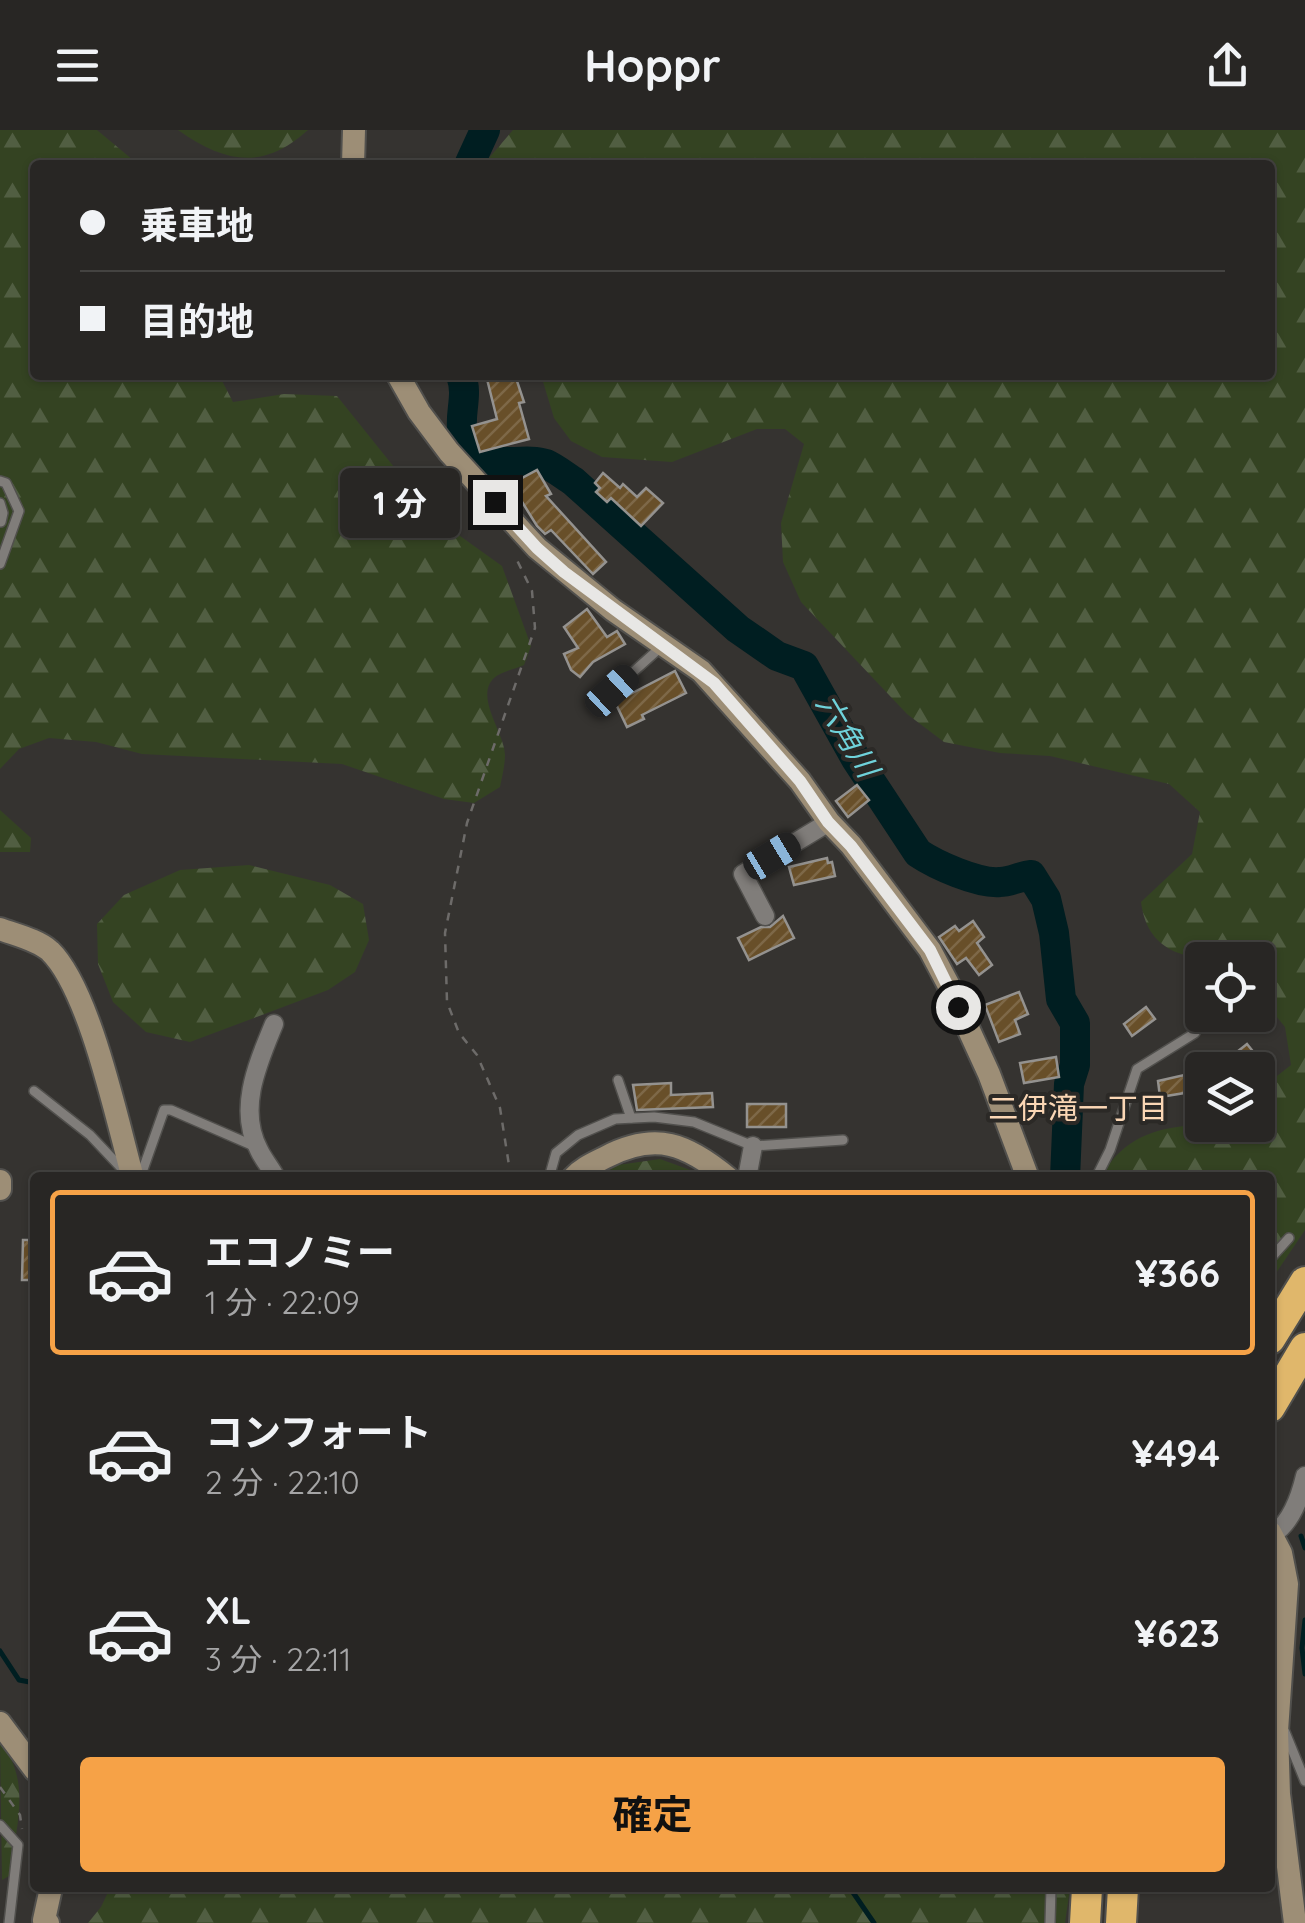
<!DOCTYPE html>
<html lang="ja">
<meta charset="utf-8">
<style>
body{margin:0;font-family:Quicksand,"Noto Sans JP",sans-serif;background:#302e2c;color:#f1f3f6;height:100vh;display:flex;flex-direction:column;font-size:38px;white-space:nowrap}
*{box-sizing:border-box;margin:0}
p{font-size:32px;color:#a5a5a6}
.icon{flex:none;width:55px;height:55px;fill:none;stroke:currentColor;stroke-width:2;stroke-linecap:round;stroke-linejoin:round}
.map{position:relative;flex:1;overflow:hidden}
.sheet{position:absolute;left:30px;top:1042px;width:1245px;height:720px;display:flex;flex-direction:column;background:#282624;border-radius:10px;box-shadow:0 2px 8px #0004,0 0 0 2px #444341}
.sheet>*{flex:none}
.banner{position:absolute;left:30px;top:30px;width:1245px;height:220px;border-radius:10px;box-shadow:0 2px 8px #0004,0 0 0 2px #444341;display:grid;align-content:center;height:220px;padding:0 50px;background:#282624}
.tools{position:absolute;left:1185px;top:812px;display:grid;gap:20px}
.tools a{display:grid;place-items:center;width:90px;height:90px;border-radius:10px;background:#282624;box-shadow:0 2px 8px #0004,0 0 0 2px #444341;font-size:50px}
.end{position:absolute;width:45px;height:45px;margin:-22px;border:12px solid #e8e7e5;background:#111;box-shadow:0 0 0 5px #111}
.from{border-radius:50%}
.bubble{position:absolute;height:70px;border-radius:10px;background:#282624;box-shadow:0 2px 8px #0004,0 0 0 2px #444341;font-size:32px;font-weight:700;line-height:70px;text-align:center}
.car{position:absolute;width:30px;height:60px;margin:-30px -15px;border-radius:12px;box-shadow:0 0 8px 2px #0007;background:linear-gradient(#222 24%,#8ab4d8 0 40%,#222 0 76%,#8ab4d8 0 86%,#222 0)}
.banner b{display:flex;align-items:center;gap:35px;height:95px;font-size:38px}
.banner b+b{border-top:2px solid #444341}
.banner i{width:25px;height:25px;background:#f1f3f6}
ul{padding:18px 0 0;list-style:none}
li{display:flex;align-items:center;gap:30px;height:165px;margin:0 20px 15px;padding:0 30px;border:5px solid transparent;border-radius:10px}
li div{flex:1}
li b{display:block;font-size:38px}
li em{font-style:normal;font-weight:700}
li.current{border-color:#f6a247}
li>.icon{width:90px;height:90px;stroke-width:1.5}
.button{display:flex;gap:20px;margin-top:auto;padding:20px 50px}
.button a{flex:1;height:115px;border-radius:10px;background:#f6a247;color:#111;font-size:40px;font-weight:700;line-height:115px;text-align:center}
header{display:flex;justify-content:space-between;align-items:center;height:130px;padding:0 50px;background:#282624;font-size:45px;font-weight:700}
.map>svg:first-child{display:block}
.forest{fill:url(#forest-firs)}
.lines{fill:none;stroke-linecap:round;stroke-linejoin:round}
.stream{stroke:#001e21;stroke-width:5}
.river{stroke:#001e21;stroke-width:30}
.building{fill:url(#building-hatch);stroke:#94928f;stroke-width:2.5}
.lane-casing{stroke:#51504d;stroke-width:12}
.street-casing{stroke:#51504d;stroke-width:21}
.secondary-casing{stroke:#51504d;stroke-width:26}
.highway-casing{stroke:#51504d;stroke-width:34}
.path{stroke:#6d6b69;stroke-width:2.5;stroke-dasharray:8 8;stroke-linecap:butt}
.lane{stroke:#807d7a;stroke-width:9}
.street{stroke:#807d7a;stroke-width:18}
.secondary{stroke:#9d8e76;stroke-width:22}
.highway{stroke:#e0b76b;stroke-width:30}
.route{stroke:#e8e7e5;stroke-width:12}
.labels{text-anchor:middle;stroke-width:8;stroke-linejoin:round;paint-order:stroke}
.water-label{font-size:30px;font-style:italic;fill:#6fd2da;stroke:#2b2926}
.neighbourhood-label{font-size:30px;fill:#fbd7b5;stroke:#2b2926}
</style>
<header><svg class="icon" aria-label="menu" viewBox="0 0 24 24"><path d="M4 6h16M4 12h16M4 18h16"/></svg>Hoppr<svg class="icon" aria-label="share" viewBox="0 0 24 24"><path d="M12 15V3M7 8l5-5 5 5M5 13v7h14v-7"/></svg></header>
<div class="map">
<svg width="1305" height="1793" viewBox="0 0 1305 1793">
<defs>
<pattern id="forest-firs" width="22" height="20" patternUnits="userSpaceOnUse" patternTransform="scale(2.5)"><rect width="22" height="20" fill="#344322"/><path d="M5 1l3.5 6h-7zM16 11l3.5 6h-7z" fill="#515e42"/></pattern>
<pattern id="building-hatch" width="6" height="6" patternUnits="userSpaceOnUse" patternTransform="scale(2.5)"><rect width="6" height="6" fill="#684f29"/><path d="M-1 1l2-2M0 6l6-6M5 7l2-2" fill="none" stroke="#7e6848"/></pattern>
</defs>
<rect width="100%" height="100%" fill="#353330"/>
<!-- forest -->
<g class="forest">
<path d="M0,0H97L139,35H35V245H219L233,272L284,264L337,266L435,388L502,436L531,516L524,535C515,539 501,542 494,548C474,567 505,603 505,625C505,635 502,647 500,657L474,673L444,669L342,634L142,624L96,612L49,608L19,619L0,639Z"/>
<path d="M178,0H308C263,41 225,33 178,0Z"/>
<path d="M513,0H1305V1100L1270,1152V1048L1100,1047C1106,1039 1112,1029 1120,1022C1156,988 1213,995 1258,995V961L1291,935L1285,897L1258,864V830C1207,830 1149,835 1141,772L1192,724L1200,682L1169,654L1050,626L1000,623L944,612L907,584L801,472L783,432L781,393L804,314L785,299H757L672,332L602,327L571,311L554,288L541,245H1270V35H483Z"/>
<polygon points="0,680 31,708 30,722 0,722"/>
<polygon points="249,735 330,755 363,774 369,810 355,842 328,860 190,912 146,902 113,872 98,834 97,794 124,765 180,740"/>
<polygon points="660,1029 693,1041 698,1047 599,1047 618,1035"/>
<path d="M0,1611C31,1651 17,1691 11,1738L9,1746L2,1750Z"/>
<polygon points="110,1758 1070,1758 1065,1793 88,1793 101,1777"/>
</g>
<g class="lines">
<!-- stream -->
<g class="stream">
<polyline points="1301,1406 1305,1418"/>
<polyline points="1305,1490 1302,1518 1305,1544"/>
<polyline points="0,1521 19,1550 35,1553"/>
<polyline points="850,1758 874,1793"/>
</g>
<!-- river -->
<g class="river">
<polyline points="469,35 485,0"/>
<path d="M461,245C469,267 458,284 463,307C472,347 519,325 546,334C555,338 565,346 573,351L738,499L777,526L804,536L856,629L918,723C936,735 978,754 1000,752C1011,752 1020,746 1031,745L1046,769L1054,803L1061,869L1075,893V935L1069,954L1065,1048"/>
</g>
</g>
<!-- building -->
<g class="building">
<polygon points="486,245 515,245 524,272 519,273 529,309 480,322 472,296 497,289"/>
<polygon points="537,340 551,364 546,366 606,432 593,444 551,400 545,404 537,396 511,354"/>
<polygon points="603,343 620,358 623,354 637,367 646,358 663,373 641,396 611,368 607,372 596,362 600,358 595,353"/>
<polygon points="587,479 607,507 617,501 625,514 593,532 580,547 571,540 564,524 578,518 564,497"/>
<polygon points="675,541 686,563 642,585 644,589 627,597 615,572"/>
<polygon points="857,655 869,670 848,687 836,671"/>
<polygon points="827,728 828,733 832,732 835,746 794,755 789,737"/>
<polygon points="783,786 794,808 749,830 738,808 761,797 770,797"/>
<polygon points="973,791 984,807 977,813 992,835 979,845 966,828 957,834 939,807 955,796 959,801"/>
<polygon points="1019,862 1028,884 1015,890 1020,904 999,912 985,875"/>
<polygon points="1146,877 1155,889 1132,906 1124,894"/>
<polygon points="1247,914 1268,940 1214,940"/>
<polygon points="1056,927 1059,947 1024,953 1020,933"/>
<polygon points="1202,941 1202,989 1197,989 1191,962 1160,967 1158,951"/>
<polygon points="671,953 671,965 712,963 713,977 637,980 633,955"/>
<rect x="747" y="974" width="39" height="23"/>
<polygon points="23,1110 35,1110 35,1150 22,1150"/>
</g>
<g class="lines">
<!-- lane casing -->
<g class="lane-casing">
<g id="lane">
<polyline points="0,351 6,353 19,381 0,434"/>
<polyline points="0,373 3,383 1,392"/>
<polyline points="612,561 662,516"/>
<polyline points="618,950 631,988"/>
<polyline points="34,961 90,1005 125,1042"/>
<polyline points="140,1048 164,980 171,980 254,1016"/>
<polyline points="549,1048 556,1023 578,1005 615,989 654,987 694,992 753,1016 843,1010"/>
<polyline points="1096,1048 1110,1020 1137,939 1195,903"/>
<polyline points="1270,1129 1289,1108"/>
<polyline points="1285,1602 1305,1651"/>
<polyline points="0,1695 18,1715 9,1793"/>
<polyline points="1050,1793 1051,1758"/>
</g>
</g>
<!-- street casing -->
<g class="street-casing">
<g id="street">
<polyline points="765,786 743,744 829,692"/>
<path d="M274,894C258,933 237,979 259,1020C263,1029 271,1038 276,1048"/>
<polyline points="747,1048 753,1016"/>
<path d="M1273,1404C1292,1392 1300,1367 1305,1346"/>
</g>
</g>
<!-- secondary casing -->
<g class="secondary-casing">
<g id="secondary">
<polyline points="353,35 354,0"/>
<polyline points="398,245 419,282 449,322 537,418 613,480 701,541 800,651 829,692 851,715 930,820 948,854 989,944 1028,1048"/>
<path d="M0,799C16,805 38,810 50,821C90,860 117,991 133,1048"/>
<path d="M573,1048C582,1038 594,1033 606,1027C656,1001 687,1014 728,1048"/>
<polyline points="0,1051 0,1059"/>
<polyline points="1270,1402 1281,1423 1287,1454 1277,1601 1279,1664 1295,1793"/>
<polyline points="0,1593 35,1640"/>
<polyline points="48,1793 44,1790 51,1758"/>
</g>
</g>
<!-- highway casing -->
<g class="highway-casing">
<g id="highway">
<polyline points="1270,1209 1305,1152"/>
<polyline points="1270,1277 1305,1218"/>
<polyline points="1085,1793 1087,1758"/>
<polyline points="1121,1793 1123,1758"/>
</g>
</g>
<!-- path -->
<g class="path">
<polyline points="511,1048 500,978 477,925 459,903 447,872 445,803 467,693 535,498 532,461 515,426"/>
<polyline points="0,1657 20,1685 22,1699"/>
</g>
<!-- lane -->
<use href="#lane" class="lane"/>
<!-- street -->
<use href="#street" class="street"/>
<!-- secondary -->
<use href="#secondary" class="secondary"/>
<!-- highway -->
<use href="#highway" class="highway"/>
</g>
<g class="lines">
<!-- route -->
<polyline class="route" points="495,372 537,418 564,442 714,553 800,651 828,692 851,716 930,820 958,877"/>
</g>
<g class="labels">
<!-- water labels -->
<g class="water-label">
<text transform="translate(847 606) rotate(59)" y="10">六角川</text>
</g>
<!-- neighbourhood labels -->
<g class="neighbourhood-label">
<text x="1078" y="989">二伊滝一丁目</text>
</g>
</g>
</svg>
<div class="tools">
<a><svg class="icon" aria-label="locate" viewBox="0 0 24 24"><circle cx="12" cy="12" r="6"/><path d="M12 2v4M12 18v4M2 12h4M18 12h4"/></svg></a>
<a><svg class="icon" aria-label="layers" viewBox="0 0 24 24"><path d="M12 4l9 5-9 5-9-5zM3 14l9 5 9-5"/></svg></a>
</div>
<i class="end from" style="left:958px;top:877px"></i>
<i class="end" style="left:495px;top:372px"></i>
<div class="bubble" style="left:340px;top:338px;width:120px">1 分</div>
<i class="car" style="left:612px;top:561px;rotate:47deg"></i>
<i class="car" style="left:772px;top:726px;rotate:59deg"></i>
<div class="banner">
<b><i class="from"></i>乗車地</b>
<b><i></i>目的地</b>
</div>
<section class="sheet">
<ul>
<li class="current"><svg class="icon" aria-label="car" viewBox="0 0 24 24"><path d="M5 17H2v-5l4-1 3-4h7l3 4 3 1v5h-3M9 17h6M6 11h13"/><circle cx="7" cy="17" r="2"/><circle cx="17" cy="17" r="2"/></svg><div><b>エコノミー</b><p>1 分 · 22:09</p></div><em>¥366</em></li>
<li><svg class="icon" aria-label="car" viewBox="0 0 24 24"><path d="M5 17H2v-5l4-1 3-4h7l3 4 3 1v5h-3M9 17h6M6 11h13"/><circle cx="7" cy="17" r="2"/><circle cx="17" cy="17" r="2"/></svg><div><b>コンフォート</b><p>2 分 · 22:10</p></div><em>¥494</em></li>
<li><svg class="icon" aria-label="car" viewBox="0 0 24 24"><path d="M5 17H2v-5l4-1 3-4h7l3 4 3 1v5h-3M9 17h6M6 11h13"/><circle cx="7" cy="17" r="2"/><circle cx="17" cy="17" r="2"/></svg><div><b>XL</b><p>3 分 · 22:11</p></div><em>¥623</em></li>
</ul>
<div class="button"><a>確定</a></div>
</section>
</div>
